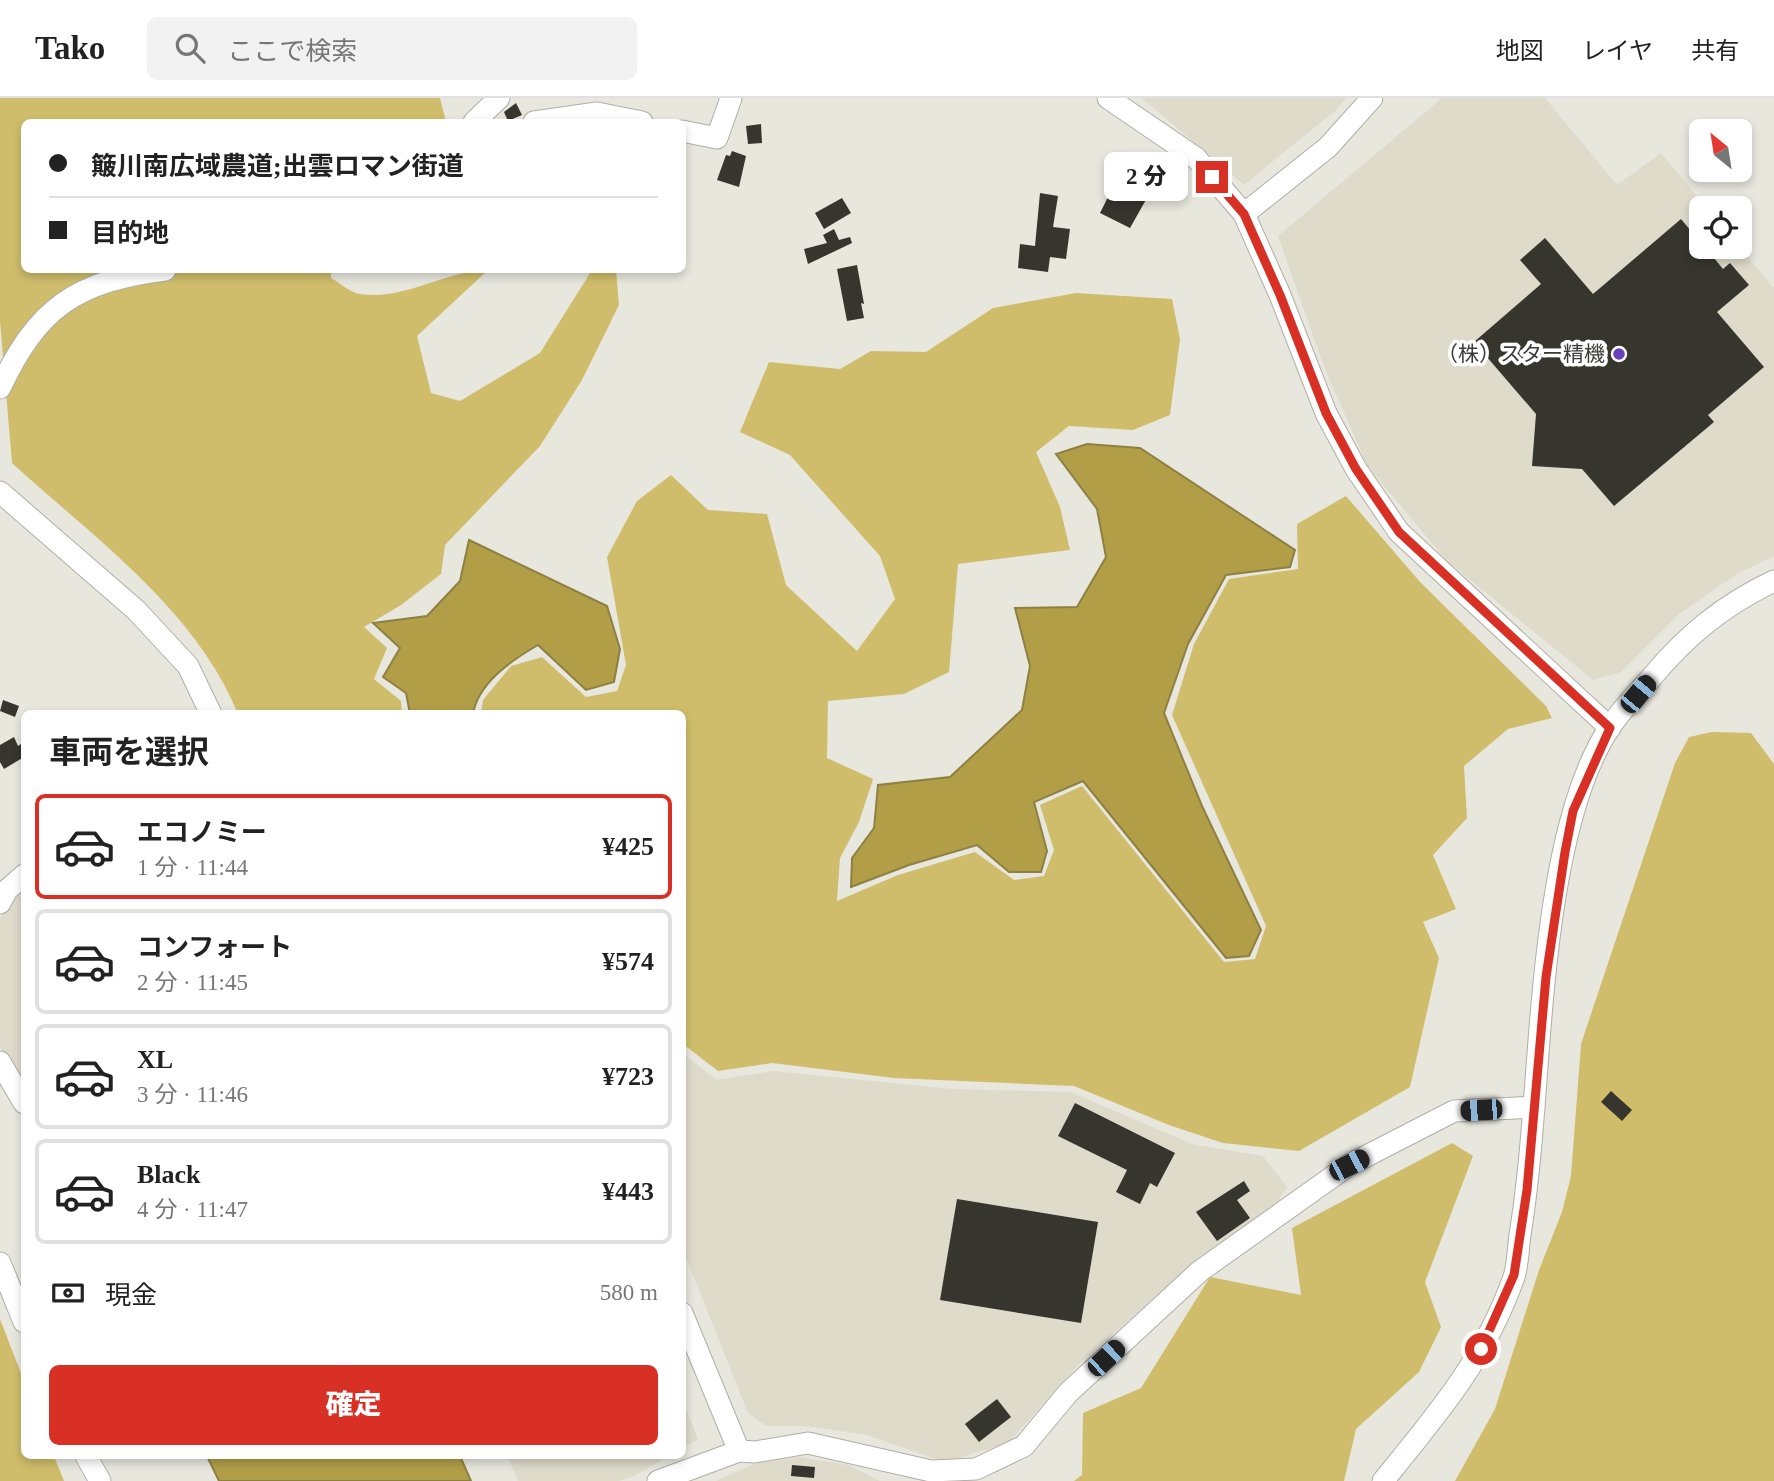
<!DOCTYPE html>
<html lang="ja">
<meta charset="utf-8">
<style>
body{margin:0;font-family:"Times New Roman","Noto Sans JP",serif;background:#f2f2f2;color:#222;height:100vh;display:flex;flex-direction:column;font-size:26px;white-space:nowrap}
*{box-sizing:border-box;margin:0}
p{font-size:23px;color:#767676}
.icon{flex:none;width:38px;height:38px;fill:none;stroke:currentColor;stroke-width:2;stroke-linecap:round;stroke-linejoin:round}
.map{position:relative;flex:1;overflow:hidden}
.panel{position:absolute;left:21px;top:612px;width:665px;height:749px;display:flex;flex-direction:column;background:#fff;border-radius:10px;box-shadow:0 4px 10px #0003}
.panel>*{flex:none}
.top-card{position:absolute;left:21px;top:21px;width:665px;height:154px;border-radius:10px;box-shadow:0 4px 10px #0003;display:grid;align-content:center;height:154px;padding:0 28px;background:#fff}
.needle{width:46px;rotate:330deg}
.fabs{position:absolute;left:1689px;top:21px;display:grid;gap:14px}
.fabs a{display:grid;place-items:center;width:63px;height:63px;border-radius:10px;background:#fff;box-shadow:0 4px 10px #0003;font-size:35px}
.end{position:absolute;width:32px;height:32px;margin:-16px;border:9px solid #d93025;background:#fff;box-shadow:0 0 0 4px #fff}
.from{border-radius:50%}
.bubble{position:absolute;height:49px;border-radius:10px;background:#fff;box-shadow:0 4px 10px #0003;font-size:23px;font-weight:800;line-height:49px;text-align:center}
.car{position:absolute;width:21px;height:42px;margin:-21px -10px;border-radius:9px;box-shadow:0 0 5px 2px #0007;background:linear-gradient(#222 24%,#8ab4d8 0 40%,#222 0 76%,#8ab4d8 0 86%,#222 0)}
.top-card b{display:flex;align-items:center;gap:24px;height:66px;font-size:26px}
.top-card b+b{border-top:2px solid #e0e0e0}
.top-card i{width:18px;height:18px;background:#222}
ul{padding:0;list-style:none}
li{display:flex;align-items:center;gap:21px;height:105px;margin:0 14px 10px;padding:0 14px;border:4px solid #e0e0e0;border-radius:10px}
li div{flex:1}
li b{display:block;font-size:26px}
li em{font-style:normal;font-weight:800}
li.current{border-color:#d93025}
li>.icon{width:63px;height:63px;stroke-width:1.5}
h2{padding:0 28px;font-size:32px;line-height:84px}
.pay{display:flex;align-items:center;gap:18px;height:77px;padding:0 28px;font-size:26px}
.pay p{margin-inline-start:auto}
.action{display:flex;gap:14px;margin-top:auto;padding:14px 28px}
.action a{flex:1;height:80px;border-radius:10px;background:#d93025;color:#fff;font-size:28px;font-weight:800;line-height:80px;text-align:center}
header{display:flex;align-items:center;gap:42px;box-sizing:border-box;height:98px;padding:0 35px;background:#fff;border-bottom:2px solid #e0e0e0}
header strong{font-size:33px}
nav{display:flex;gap:38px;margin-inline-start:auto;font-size:24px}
.search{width:490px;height:63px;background:#f2f2f2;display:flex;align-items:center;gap:18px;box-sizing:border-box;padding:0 24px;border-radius:10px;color:#767676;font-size:26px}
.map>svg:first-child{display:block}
.built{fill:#dedbcb}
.green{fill:#cfbd6b}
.water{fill:#b19e47;stroke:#8e8042;stroke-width:2}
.building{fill:#36352e}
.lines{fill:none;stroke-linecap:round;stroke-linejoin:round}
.minor-casing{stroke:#b0aea6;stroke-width:23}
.minor{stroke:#fff;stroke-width:21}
.route{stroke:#d93025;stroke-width:9}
.poi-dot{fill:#6641ba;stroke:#fff;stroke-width:2.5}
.labels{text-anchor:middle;stroke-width:7;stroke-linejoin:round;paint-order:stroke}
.poi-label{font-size:21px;fill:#3b3a37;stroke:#fff;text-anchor:end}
</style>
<header>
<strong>Tako</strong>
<div class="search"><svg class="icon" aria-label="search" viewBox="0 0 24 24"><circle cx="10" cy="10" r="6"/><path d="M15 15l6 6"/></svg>ここで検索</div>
<nav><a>地図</a><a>レイヤ</a><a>共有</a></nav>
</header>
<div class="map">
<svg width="1774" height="1383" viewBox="0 0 1774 1383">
<rect width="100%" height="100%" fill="#e8e7de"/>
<!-- built -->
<g class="built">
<polygon points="1142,0 1346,0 1335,13 1244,87"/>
<polygon points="1442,0 1545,0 1617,87 1661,55 1707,110 1701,110 1701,149 1739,149 1774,190 1774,458 1737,476 1679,516 1621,574 1593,582 1447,463 1368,369 1324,269 1278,138"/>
<polygon points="24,788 24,990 0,949 0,821 14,794"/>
<polygon points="682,955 717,982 773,973 953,991 1071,994 1192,1046 1263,1058 1287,1089 1273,1110 1203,1158 1083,1262 1008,1345 945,1364 867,1337 807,1328 766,1328 748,1315 683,1152"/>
<polygon points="683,1303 698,1341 683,1350 682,1350"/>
<polygon points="507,1358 669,1358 634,1378 619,1383 518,1383"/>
<polygon points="800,1359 848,1367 880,1383 716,1383 754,1366"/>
</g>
<!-- green -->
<g class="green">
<path d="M0,0H440L446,24H24V172H331V180C340,185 351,195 360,196C405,203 446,172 488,172L417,238L431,295L460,303L540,255L592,172H616L619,207L582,282L540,348L445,447L441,476L401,507L364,529L387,550L374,581L401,603L402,616H238C196,512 93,439 12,365L0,223Z"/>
<polygon points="1076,195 1172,201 1180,241 1170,317 1133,332 1069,328 1036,354 1060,409 1070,452 958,466 949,574 904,596 828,603 827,660 873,681 859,724 840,760 837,803 898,777 975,754 1014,782 1044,778 1054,752 1040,707 1082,688 1224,864 1255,861 1266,828 1172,617 1194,546 1229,481 1298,471 1297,426 1346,398 1420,484 1546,608 1552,620 1508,631 1464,668 1467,720 1433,757 1456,811 1423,824 1439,860 1410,989 1299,1053 1223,1045 1169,1027 1074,988 894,980 772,965 718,973 683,946 682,616 481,616 483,602 511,568 542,559 586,599 617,593 626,567 607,459 637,403 671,377 708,412 767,416 786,487 857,553 895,501 880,458 790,357 740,334 769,264 840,271 871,253 926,254 993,210"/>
<polygon points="1712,634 1751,635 1774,666 1774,1383 1455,1383 1495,1311 1539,1172 1562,1114 1571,1078 1581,946 1675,665 1689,639"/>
<polygon points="1452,1045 1473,1058 1425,1184 1441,1229 1419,1274 1356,1331 1344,1383 1074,1383 1082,1377 1083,1315 1141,1290 1210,1179 1301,1197 1292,1130"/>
<polygon points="0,1221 24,1283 24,1358 54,1358 64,1383 0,1383"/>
</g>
<!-- water -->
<g class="water">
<polygon points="1087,346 1140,350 1295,452 1290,469 1226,477 1188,546 1164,615 1202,708 1261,832 1249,858 1226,860 1083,683 1034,704 1047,753 1041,774 1009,774 977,747 909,767 851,789 852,760 874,730 878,687 950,679 1022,612 1030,568 1015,510 1077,509 1106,459 1097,411 1056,356"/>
<path d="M469,442L607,508L620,551L614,584L586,592L538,547C512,562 478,585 473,616H410L406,595L383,579L400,550L373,525L427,518L460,483Z"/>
<polygon points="207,1358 460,1358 471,1383 219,1383"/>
</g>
<!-- building -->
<g class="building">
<polygon points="516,5 522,17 508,23 504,14"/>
<polygon points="761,26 762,45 748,46 746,28"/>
<polygon points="732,53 746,58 739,89 717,82 726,57 730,58"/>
<polygon points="1136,84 1152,91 1130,130 1100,115 1110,95 1126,103"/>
<polygon points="1040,95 1058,98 1053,129 1070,131 1066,161 1050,159 1048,174 1018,170 1020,146 1035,148"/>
<polygon points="842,100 851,115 824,131 815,115"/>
<polygon points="1681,121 1701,145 1701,149 1705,149 1723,171 1730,165 1749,187 1717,214 1764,269 1708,317 1714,324 1614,408 1582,371 1532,368 1536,316 1474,244 1541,186 1520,162 1545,140 1593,196"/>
<polygon points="834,131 839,142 850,139 852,145 808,166 804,151 827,145 823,137"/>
<polygon points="857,167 864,206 861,205 864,220 847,223 837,171"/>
<polygon points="3,602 19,608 15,619 0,613"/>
<polygon points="14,639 18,648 24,644 24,659 4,671 0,664 0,647"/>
<polygon points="1611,993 1632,1012 1622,1023 1601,1004"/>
<polygon points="1075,1005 1175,1055 1157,1089 1150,1085 1140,1106 1116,1094 1127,1072 1058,1038"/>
<polygon points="1244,1083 1250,1093 1237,1102 1250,1120 1217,1143 1196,1114"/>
<polygon points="957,1101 1098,1124 1081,1225 940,1202"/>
<polygon points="997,1301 1011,1319 979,1344 965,1326"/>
<polygon points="792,1367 815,1369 814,1380 791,1378"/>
</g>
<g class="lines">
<!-- minor casing -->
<g class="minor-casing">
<g id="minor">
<polyline points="1108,0 1196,60 1244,116 1280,197 1326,315 1356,371 1399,434 1610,630"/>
<polyline points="474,24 499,0"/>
<polyline points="534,24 597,15 642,24"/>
<polyline points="682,33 717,40 731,0"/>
<polyline points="1244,116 1328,49 1372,0"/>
<path d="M0,290C38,209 77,183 165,172"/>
<polyline points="0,394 136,512 188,568 211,616"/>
<polyline points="0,805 7,792 24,777"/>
<polyline points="0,964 24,1005"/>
<polyline points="0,1165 24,1224"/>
<polyline points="682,1215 739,1353"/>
<polyline points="86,1358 100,1383"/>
<polyline points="658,1383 739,1353 755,1354 808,1345 931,1373 976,1371 1024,1348 1068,1295 1200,1173 1349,1067 1454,1013 1534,1009"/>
<path d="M1383,1383C1437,1317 1485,1261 1514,1179C1518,1166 1518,1151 1520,1137C1526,1099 1530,1060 1533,1021C1542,912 1549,720 1610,629C1621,612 1637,596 1651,580C1686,538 1723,507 1774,483"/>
</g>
</g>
<!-- minor -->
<use href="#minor" class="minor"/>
</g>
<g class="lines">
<!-- route -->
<polyline class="route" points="1212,79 1244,116 1280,197 1326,315 1356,371 1399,434 1610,630 1573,713 1565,754 1546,879 1527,1092 1514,1177 1481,1251"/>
</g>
<!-- markers -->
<circle class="poi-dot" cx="1619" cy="256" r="7"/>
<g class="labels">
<!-- poi labels -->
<g class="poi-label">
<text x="1605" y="263">（株）スター精機</text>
</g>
</g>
</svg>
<div class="fabs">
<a><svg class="needle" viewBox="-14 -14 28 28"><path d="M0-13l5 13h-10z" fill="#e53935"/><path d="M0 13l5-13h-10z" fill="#767676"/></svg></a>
<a><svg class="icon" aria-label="locate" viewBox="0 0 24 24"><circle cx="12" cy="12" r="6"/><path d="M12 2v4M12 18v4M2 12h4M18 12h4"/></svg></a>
</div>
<i class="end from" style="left:1481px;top:1251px"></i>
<i class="end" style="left:1212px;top:79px"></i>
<div class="bubble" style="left:1104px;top:54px;width:84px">2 分</div>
<i class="car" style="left:1638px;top:596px;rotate:40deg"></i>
<i class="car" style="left:1481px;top:1012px;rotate:267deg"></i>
<i class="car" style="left:1349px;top:1067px;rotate:63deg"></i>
<i class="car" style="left:1106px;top:1260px;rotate:47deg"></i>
<div class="top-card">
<b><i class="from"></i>簸川南広域農道;出雲ロマン街道</b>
<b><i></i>目的地</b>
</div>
<section class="panel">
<h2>車両を選択</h2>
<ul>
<li class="current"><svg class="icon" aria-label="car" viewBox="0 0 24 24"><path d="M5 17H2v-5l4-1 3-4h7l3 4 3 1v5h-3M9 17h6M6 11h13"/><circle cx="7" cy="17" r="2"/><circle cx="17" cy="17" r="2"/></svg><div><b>エコノミー</b><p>1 分 · 11:44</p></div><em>¥425</em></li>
<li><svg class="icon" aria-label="car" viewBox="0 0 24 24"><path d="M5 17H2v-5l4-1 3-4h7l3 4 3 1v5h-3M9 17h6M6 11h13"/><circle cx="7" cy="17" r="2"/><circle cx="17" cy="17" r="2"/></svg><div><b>コンフォート</b><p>2 分 · 11:45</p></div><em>¥574</em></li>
<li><svg class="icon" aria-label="car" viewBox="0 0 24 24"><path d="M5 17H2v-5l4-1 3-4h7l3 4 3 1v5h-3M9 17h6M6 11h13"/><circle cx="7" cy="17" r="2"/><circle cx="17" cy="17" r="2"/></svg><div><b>XL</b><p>3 分 · 11:46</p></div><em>¥723</em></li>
<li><svg class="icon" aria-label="car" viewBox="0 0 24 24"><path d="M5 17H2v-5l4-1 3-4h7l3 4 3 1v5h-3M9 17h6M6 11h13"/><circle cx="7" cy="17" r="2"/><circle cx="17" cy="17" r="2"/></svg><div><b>Black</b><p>4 分 · 11:47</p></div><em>¥443</em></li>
</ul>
<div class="pay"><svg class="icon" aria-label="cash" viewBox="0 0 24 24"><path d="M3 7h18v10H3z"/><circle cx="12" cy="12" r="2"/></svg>現金<p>580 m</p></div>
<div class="action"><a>確定</a></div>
</section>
</div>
